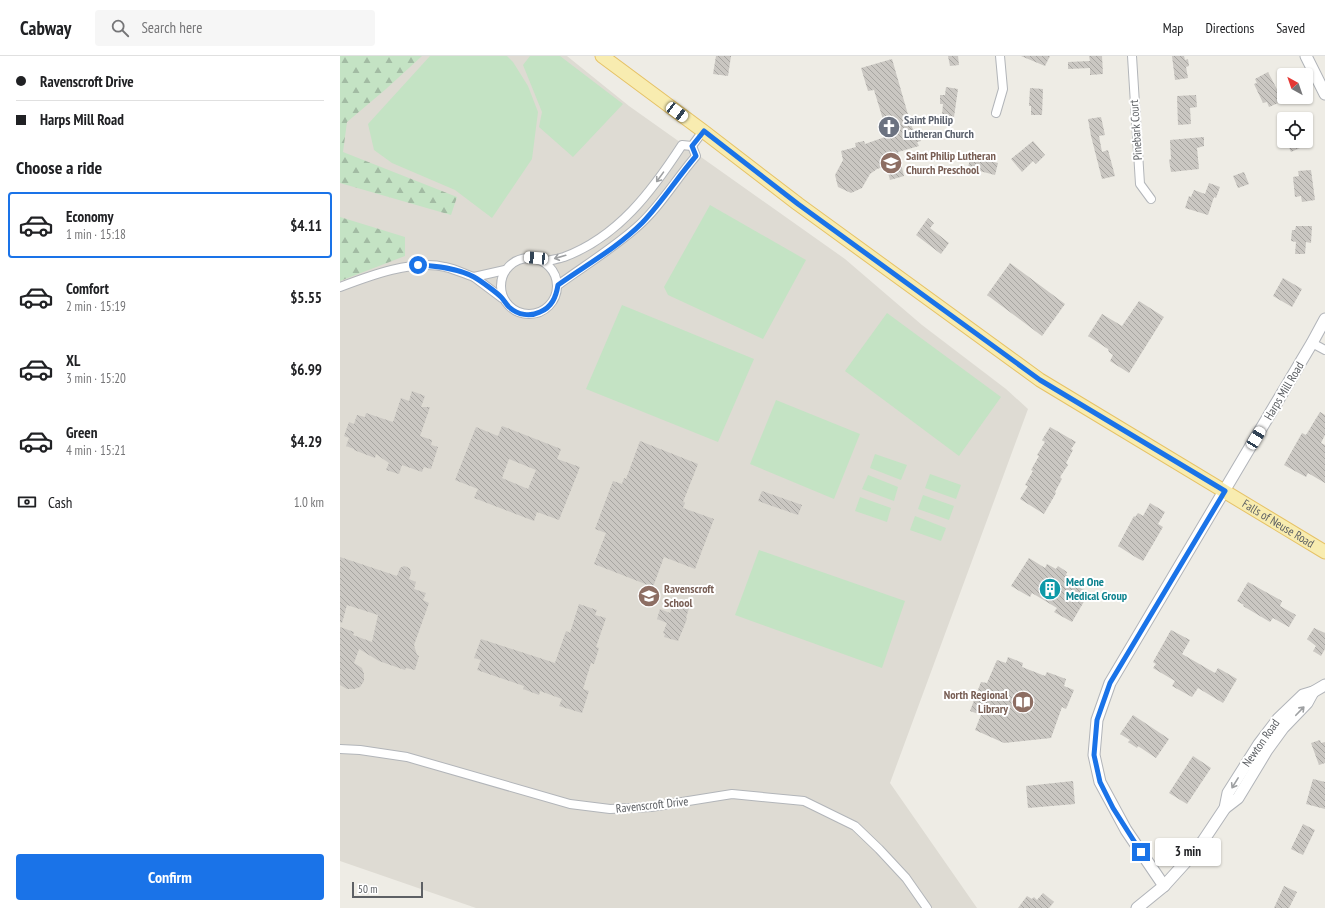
<!DOCTYPE html>
<meta charset="utf-8">
<style>
body{margin:0;font-family:"PT Sans Narrow",sans-serif;background:#f6f6f6;color:#202124;height:100vh;display:flex;flex-direction:column;font-size:15px;white-space:nowrap}
*{box-sizing:border-box;margin:0}
p{font-size:13px;color:#757577}
.icon{flex:none;width:22px;height:22px;fill:none;stroke:currentColor;stroke-width:2;stroke-linecap:round;stroke-linejoin:round}
.map{position:relative;flex:1;overflow:hidden}
.side{display:flex;flex-direction:column;background:#fff;width:340px}
.side>*{flex:none}
.guide{display:grid;align-content:center;height:88px;padding:0 16px;background:#fff}
.needle{width:26px;rotate:320deg}
.controls{position:absolute;left:937px;top:12px;display:grid;gap:8px}
.controls a{display:grid;place-items:center;width:36px;height:36px;border-radius:4px;background:#fff;box-shadow:0 1px 3px #0004;font-size:20px}
.scale{position:absolute;left:12px;bottom:10px;width:71px;box-sizing:border-box;padding-left:4px;border:2px solid #5d6064;border-top:0;font-size:11px;line-height:14px;white-space:nowrap;color:#5d6064;-webkit-text-stroke:3px #fff;paint-order:stroke}
.end{position:absolute;width:18px;height:18px;margin:-9px;border:5px solid #1a73e8;background:#fff;box-shadow:0 0 0 2px #fff}
.from{border-radius:50%}
.bubble{position:absolute;height:28px;border-radius:4px;background:#fff;box-shadow:0 1px 3px #0004;font-size:13px;font-weight:700;line-height:28px;text-align:center}
.car{position:absolute;width:12px;height:24px;margin:-12px -6px;border-radius:5px;box-shadow:0 0 3px 1px #0007;background:linear-gradient(#fff 24%,#345 0 40%,#fff 0 76%,#345 0 86%,#fff 0)}
.guide b{display:flex;align-items:center;gap:14px;height:38px;font-size:15px}
.guide b+b{border-top:1px solid #e0e0e0}
.guide i{width:10px;height:10px;background:#202124}
ul{padding:0;list-style:none}
li{display:flex;align-items:center;gap:12px;height:66px;margin:0 8px 6px;padding:0 8px;border:2px solid transparent;border-radius:4px}
li div{flex:1}
li b{display:block;font-size:15px}
li em{font-style:normal;font-weight:700}
li.current{border-color:#1a73e8}
li>.icon{width:36px;height:36px;stroke-width:1.5}
h2{padding:0 16px;font-size:18px;line-height:48px}
.pay{display:flex;align-items:center;gap:10px;height:44px;padding:0 16px;font-size:15px}
.pay p{margin-inline-start:auto}
.cta{display:flex;gap:8px;margin-top:auto;padding:8px 16px}
.cta a{flex:1;height:46px;border-radius:4px;background:#1a73e8;color:#fff;font-size:16px;font-weight:700;line-height:46px;text-align:center}
header{display:flex;align-items:center;gap:24px;box-sizing:border-box;height:56px;padding:0 20px;background:#fff;border-bottom:1px solid #e0e0e0}
header strong{font-size:19px}
nav{display:flex;gap:22px;margin-inline-start:auto;font-size:14px}
.search{width:280px;height:36px;background:#f6f6f6;display:flex;align-items:center;gap:10px;box-sizing:border-box;padding:0 14px;border-radius:4px;color:#757577;font-size:15px}
main{display:flex;flex:1;min-height:0}
.map>svg:first-child{display:block}
.education{fill:#dedbd3}
.forest{fill:url(#forest-firs)}
.green{fill:#c4e3c4}
.building{fill:url(#building-back-hatch);fill-rule:evenodd}
.lines{fill:none;stroke-linecap:round;stroke-linejoin:round}
.street-casing{stroke:#b2b5b9;stroke-width:10}
.secondary-casing{stroke:#b1b4b9;stroke-width:13}
.primary-casing{stroke:#e6c266;stroke-width:15}
.street{stroke:#fff;stroke-width:8}
.secondary{stroke:#fff;stroke-width:11}
.primary{stroke:#f8ecb0;stroke-width:13}
.oneway{stroke:#9ea0a2}
.route{stroke:#1a73e8;stroke-width:5}
.labels{text-anchor:middle;stroke-width:4;stroke-linejoin:round;paint-order:stroke}
.worship-label{font-size:12px;font-weight:bold;fill:#5b616d;stroke:#fff;text-anchor:start}
.street-label{font-size:12px;fill:#5d6064;stroke:#fff}
.education-label{font-size:12px;font-weight:bold;fill:#785e54;stroke:#fff;text-anchor:start}
.culture-label{font-size:12px;font-weight:bold;fill:#0d838f;stroke:#fff;text-anchor:start}
</style>
<header>
<strong>Cabway</strong>
<div class="search"><svg class="icon" aria-label="search" viewBox="0 0 24 24"><circle cx="10" cy="10" r="6"/><path d="M15 15l6 6"/></svg>Search here</div>
<nav><a>Map</a><a>Directions</a><a>Saved</a></nav>
</header>
<main>
<section class="side">
<div class="guide">
<b><i class="from"></i>Ravenscroft Drive</b>
<b><i></i>Harps Mill Road</b>
</div>
<h2>Choose a ride</h2>
<ul>
<li class="current"><svg class="icon" aria-label="car" viewBox="0 0 24 24"><path d="M5 17H2v-5l4-1 3-4h7l3 4 3 1v5h-3M9 17h6M6 11h13"/><circle cx="7" cy="17" r="2"/><circle cx="17" cy="17" r="2"/></svg><div><b>Economy</b><p>1 min · 15:18</p></div><em>$4.11</em></li>
<li><svg class="icon" aria-label="car" viewBox="0 0 24 24"><path d="M5 17H2v-5l4-1 3-4h7l3 4 3 1v5h-3M9 17h6M6 11h13"/><circle cx="7" cy="17" r="2"/><circle cx="17" cy="17" r="2"/></svg><div><b>Comfort</b><p>2 min · 15:19</p></div><em>$5.55</em></li>
<li><svg class="icon" aria-label="car" viewBox="0 0 24 24"><path d="M5 17H2v-5l4-1 3-4h7l3 4 3 1v5h-3M9 17h6M6 11h13"/><circle cx="7" cy="17" r="2"/><circle cx="17" cy="17" r="2"/></svg><div><b>XL</b><p>3 min · 15:20</p></div><em>$6.99</em></li>
<li><svg class="icon" aria-label="car" viewBox="0 0 24 24"><path d="M5 17H2v-5l4-1 3-4h7l3 4 3 1v5h-3M9 17h6M6 11h13"/><circle cx="7" cy="17" r="2"/><circle cx="17" cy="17" r="2"/></svg><div><b>Green</b><p>4 min · 15:21</p></div><em>$4.29</em></li>
</ul>
<div class="pay"><svg class="icon" aria-label="cash" viewBox="0 0 24 24"><path d="M3 7h18v10H3z"/><circle cx="12" cy="12" r="2"/></svg>Cash<p>1.0 km</p></div>
<div class="cta"><a>Confirm</a></div>
</section>
<div class="map">
<svg width="985" height="852" viewBox="0 0 985 852">
<defs>
<pattern id="forest-firs" width="22" height="20" patternUnits="userSpaceOnUse"><rect width="22" height="20" fill="#c4e3c4"/><path d="M5 1l3.5 6h-7zM16 11l3.5 6h-7z" fill="#a2bba3"/></pattern>
<pattern id="building-back-hatch" width="6" height="6" patternUnits="userSpaceOnUse"><rect width="6" height="6" fill="#cac7c2"/><path d="M-1 5l2 2M0 0l6 6M5-1l2 2" fill="none" stroke="#a7a5a1"/></pattern>
</defs>
<rect width="100%" height="100%" fill="#eeece5"/>
<!-- education -->
<polygon class="education" points="0,0 227,0 289,50 505,203 582,269 666,333 688,353 550,727 637,852 136,852 0,805"/>
<!-- forest -->
<g class="forest">
<polygon points="0,0 82,0 46,33 7,66 3,96 117,141 111,159 0,127"/>
<polygon points="0,161 65,181 65,200 0,225"/>
</g>
<!-- green -->
<g class="green">
<polygon points="90,0 167,0 173,6 188,30 198,56 192,103 152,162 115,134 52,107 34,94 28,68"/>
<polygon points="190,0 220,0 283,48 233,101 199,71 202,56 183,9"/>
<polygon points="370,149 466,204 423,283 328,239 324,231"/>
<polygon points="282,249 414,303 378,386 246,333"/>
<polygon points="547,257 661,341 619,400 505,315"/>
<polygon points="436,344 520,378 494,443 410,408"/>
<polygon points="535,398 567,409 561,424 530,412"/>
<polygon points="590,418 621,429 616,443 585,432"/>
<polygon points="528,419 558,431 554,445 522,433"/>
<polygon points="583,439 614,450 609,464 578,453"/>
<polygon points="520,441 551,452 547,466 515,455"/>
<polygon points="575,460 606,472 601,485 570,474"/>
<polygon points="419,494 565,545 542,612 395,559"/>
</g>
<!-- building -->
<g class="building">
<polygon points="376,0 391,0 388,20 373,18"/>
<polygon points="608,0 618,0 619,9 610,10"/>
<polygon points="681,0 710,0 705,10"/>
<polygon points="749,0 762,0 763,18 750,19 750,12 728,13 728,6 750,5"/>
<polygon points="832,0 844,0 845,4 848,3 849,10 846,11 848,22 835,24"/>
<polygon points="552,3 569,62 568,63 575,77 578,76 581,85 577,86 579,90 558,96 564,120 550,124 546,110 537,113 530,118 522,132 511,137 498,131 495,119 503,104 501,95 516,91 515,87 524,85 525,88 548,80 534,34 528,35 521,12"/>
<polygon points="928,16 943,45 929,51 927,46 923,47 914,28 917,27 915,23"/>
<polygon points="606,31 618,33 614,61 602,59 603,48 600,48 600,39 605,39"/>
<polygon points="690,32 703,33 702,59 691,59 691,50 689,50"/>
<polygon points="856,39 857,51 850,52 851,68 838,69 837,40"/>
<polygon points="761,61 765,79 759,80 762,96 768,94 775,120 762,123 751,80 748,63"/>
<polygon points="864,81 864,90 857,92 859,113 831,116 829,104 831,103 830,84"/>
<polygon points="693,85 705,99 696,108 693,105 682,116 671,103"/>
<polygon points="946,85 957,85 960,92 951,96"/>
<polygon points="631,98 642,100 642,103 658,107 655,119 628,112"/>
<polygon points="971,114 975,144 962,146 961,140 955,141 953,121 959,120 958,115"/>
<polygon points="904,116 909,128 898,132 893,120"/>
<polygon points="869,127 880,131 876,142 874,141 868,159 845,152 849,140 851,141 854,134 865,138"/>
<polygon points="588,162 594,167 590,172 609,187 601,198 576,179"/>
<polygon points="956,170 972,170 971,187 966,186 965,198 955,198 956,186 951,185 952,174 955,174"/>
<polygon points="670,207 725,248 702,280 647,239"/>
<polygon points="943,222 962,233 952,251 933,240"/>
<polygon points="799,245 824,261 789,317 770,305 773,299 769,296 768,293 748,280 762,258 782,270"/>
<polygon points="72,335 85,340 81,351 90,351 80,380 92,384 91,389 98,391 91,413 84,411 82,416 62,409 59,418 46,414 49,407 36,398 35,402 14,394 14,393 6,390 9,382 4,380 9,366 14,368 17,359 25,361 26,357 53,366 61,342 69,345"/>
<polygon points="980,356 985,359 985,379 981,387 985,389 985,427 968,417 966,421 944,409 962,377 966,379"/>
<path d="M162,370L221,393L217,403L240,411L219,464L197,456L194,465L134,442L138,433L115,424L136,371L158,380ZM169,403L196,414L188,433L162,422Z"/>
<polygon points="710,371 736,386 731,393 733,394 726,407 728,409 720,421 722,423 715,436 716,437 704,458 680,443 688,430 685,429 693,415 691,414 699,400 697,399 705,386 702,384"/>
<polygon points="300,385 358,408 343,446 345,447 343,452 374,463 355,513 324,501 313,531 254,508 266,477 255,473 273,425 282,428 284,422 286,423"/>
<polygon points="422,435 462,449 458,459 418,445"/>
<polygon points="810,447 825,456 818,468 823,471 803,505 797,502 778,490 794,460 795,461 798,457 803,460"/>
<polygon points="0,501 57,520 60,512 64,510 67,511 70,513 71,517 69,523 76,526 74,533 86,537 83,544 89,547 74,589 77,599 79,600 75,614 66,612 65,614 39,605 19,593 14,607 22,612 24,618 24,625 20,631 14,633 7,633 0,629 0,571 14,576 13,579 32,586 38,559 7,549 2,567 0,566"/>
<polygon points="689,502 705,512 707,508 716,513 718,510 727,516 726,519 735,524 733,528 749,537 732,566 714,556 717,552 692,537 690,541 671,530"/>
<polygon points="908,526 942,545 940,550 956,559 949,571 933,562 930,566 903,550 904,549 897,545"/>
<polygon points="334,546 339,548 340,546 350,549 346,562 347,563 338,585 324,581 325,578 323,577 327,567 317,563 320,553 330,557"/>
<polygon points="239,548 257,554 255,559 266,562 256,591 259,592 254,608 251,607 243,633 249,635 242,657 219,650 222,643 200,635 199,639 183,633 184,630 137,614 141,604 134,602 141,583 215,607 226,575 230,577"/>
<polygon points="974,572 985,577 985,593 981,600 973,595 976,590 967,583"/>
<polygon points="831,574 850,584 842,598 875,617 878,612 897,623 883,647 858,632 852,641 832,630 835,625 813,612 816,608 813,606"/>
<polygon points="668,601 683,607 682,611 705,620 707,616 726,623 724,630 734,634 726,653 722,651 711,682 664,687 635,674 641,659 630,655 641,626 647,627 657,604 666,607"/>
<polygon points="793,659 829,683 816,702 798,690 797,692 788,686 790,684 780,678"/>
<polygon points="980,684 981,687 985,686 985,707 979,709 971,687"/>
<polygon points="853,700 871,712 847,748 829,737"/>
<polygon points="973,723 985,726 985,753 966,748"/>
<polygon points="733,725 735,748 688,752 686,730"/>
<polygon points="963,768 975,774 963,799 951,793"/>
<polygon points="944,830 957,836 949,852 934,852"/>
<polygon points="703,837 714,846 709,852 678,852 687,840 692,843 694,841 697,844"/>
</g>
<g class="lines">
<!-- street casing -->
<g class="street-casing">
<g id="street">
<polyline points="792,0 800,128 811,143"/>
<polyline points="656,57 663,33 660,0"/>
<polyline points="352,90 363,75"/>
<circle cx="189" cy="230" r="28"/>
<path d="M204,206C210,204 218,203 224,201C278,181 312,135 342,89L352,90"/>
<path d="M218,229C244,210 272,193 297,171C320,151 336,123 356,100L352,90"/>
<path d="M0,231C29,220 74,203 105,211C115,213 125,218 134,221"/>
<polyline points="162,242 134,221 165,214"/>
<polyline points="972,287 985,294"/>
<polyline points="0,693 20,694 67,701 230,748 270,753 311,751 392,738 464,745 515,770 539,793 566,822 587,852"/>
</g>
</g>
<!-- secondary casing -->
<g class="secondary-casing">
<g id="secondary">
<polyline points="966,0 985,38"/>
<polyline points="885,752 898,742 927,694 943,672 967,647 973,636"/>
<polyline points="824,830 786,774 760,726 754,699 757,664 770,627 972,287 985,263"/>
<polyline points="797,852 824,830 853,798 863,785 885,752 888,737 919,688 938,663 963,639 973,636 985,629"/>
</g>
</g>
<!-- primary casing -->
<g class="primary-casing">
<g id="primary">
<path id="s1" d="M262,0L363,75L458,148L700,324L985,496"/>
</g>
</g>
<!-- street -->
<use href="#street" class="street"/>
<!-- secondary -->
<use href="#secondary" class="secondary"/>
<!-- primary -->
<use href="#primary" class="primary"/>
</g>
<!-- one-way arrows -->
<defs><path id="oneway-shaft" d="M-6 0H5M1.5-3L5.5 0L1.5 3" fill="none" stroke-width="1.6" stroke-linecap="round" stroke-linejoin="round"/></defs>
<g class="oneway">
<use href="#oneway-shaft" transform="translate(320 121) rotate(126)"/>
<use href="#oneway-shaft" transform="translate(220 201) rotate(164)"/>
<use href="#oneway-shaft" transform="translate(960 655) rotate(-46)"/>
<use href="#oneway-shaft" transform="translate(895 727) rotate(122)"/>
</g>
<g class="lines">
<!-- route -->
<path class="route" d="M78,209C97,210 117,212 134,221C141,225 156,236 161,241C164,244 166,248 169,251C178,259 190,261 200,256C212,251 216,241 218,229C246,209 277,192 302,167C322,146 337,122 356,100L352,90L364,75L458,148L700,324L885,435L770,627L757,664L754,699L760,726L773,752L801,796"/>
</g>
<!-- icons -->
<defs>
<g id="church-disc" transform="scale(1.15)"><circle r="9.5" fill="#6b7280" stroke="#fff"/><path d="M-1.2-6h2.4v3.5h3.3v2.4h-3.3V6h-2.4V-.1h-3.3v-2.4h3.3Z" fill="#fff"/></g>
<g id="school-disc" transform="scale(1.15)"><circle r="9.5" fill="#8d6e63" stroke="#fff"/><path d="M0-5L7-2L0 1L-7-2ZM-4 1L0 2.5L4 1V4Q0 6-4 4Z" fill="#fff"/></g>
<g id="building-disc" transform="scale(1.15)"><circle r="9.5" fill="#0f9aa8" stroke="#fff"/><path d="M-4-6H4V6H1V3H-1V6H-4ZM-2.5-4.3h1.7v1.8h-1.7ZM.8-4.3h1.7v1.8H.8ZM-2.5-1h1.7V.8h-1.7ZM.8-1h1.7V.8H.8Z" fill="#fff"/></g>
<g id="library-disc" transform="scale(1.15)"><circle r="9.5" fill="#8d6e63" stroke="#fff"/><path d="M-6-4Q-3-5.5-.7-3.5V5Q-3 3-6 4ZM6-4Q3-5.5 .7-3.5V5Q3 3 6 4Z" fill="#fff"/></g>
</defs>
<g fill-rule="evenodd">
<use href="#church-disc" x="549" y="71"/>
<use href="#school-disc" x="551" y="107"/>
<use href="#building-disc" x="710" y="533"/>
<use href="#school-disc" x="309" y="540"/>
<use href="#library-disc" x="683" y="646"/>
</g>
<g class="labels">
<!-- worship labels -->
<g class="worship-label">
<text x="564" y="68">Saint Philip<tspan x="564" dy="14">Lutheran Church</tspan></text>
</g>
<!-- street labels -->
<g class="street-label">
<text transform="translate(796 74) rotate(-94)" y="4">Pinebark Court</text>
<text transform="translate(944 335) rotate(-59)" y="4">Harps Mill Road</text>
<text dy="4" stroke="none"><textPath href="#s1" startOffset="823">Falls of Neuse Road</textPath></text>
<text transform="translate(921 687) rotate(-55)" y="4">Newton Road</text>
<text transform="translate(312 749) rotate(-6)" y="4">Ravenscroft Drive</text>
</g>
<!-- education labels -->
<g class="education-label">
<text x="566" y="104">Saint Philip Lutheran<tspan x="566" dy="14">Church Preschool</tspan></text>
<text x="324" y="537">Ravenscroft<tspan x="324" dy="14">School</tspan></text>
<text x="668" y="643" text-anchor="end">North Regional<tspan x="668" dy="14">Library</tspan></text>
</g>
<!-- culture labels -->
<g class="culture-label">
<text x="726" y="530">Med One<tspan x="726" dy="14">Medical Group</tspan></text>
</g>
</g>
</svg>
<div class="controls">
<a><svg class="needle" viewBox="-14 -14 28 28"><path d="M0-13l5 13h-10z" fill="#e53935"/><path d="M0 13l5-13h-10z" fill="#757577"/></svg></a>
<a><svg class="icon" aria-label="locate" viewBox="0 0 24 24"><circle cx="12" cy="12" r="6"/><path d="M12 2v4M12 18v4M2 12h4M18 12h4"/></svg></a>
</div>
<div class="scale">50 m</div>
<i class="end from" style="left:78px;top:209px"></i>
<i class="end" style="left:801px;top:796px"></i>
<div class="bubble" style="left:815px;top:782px;width:66px">3 min</div>
<i class="car" style="left:337px;top:56px;rotate:127deg"></i>
<i class="car" style="left:196px;top:202px;rotate:275deg"></i>
<i class="car" style="left:916px;top:382px;rotate:31deg"></i>
</div>
</main>
